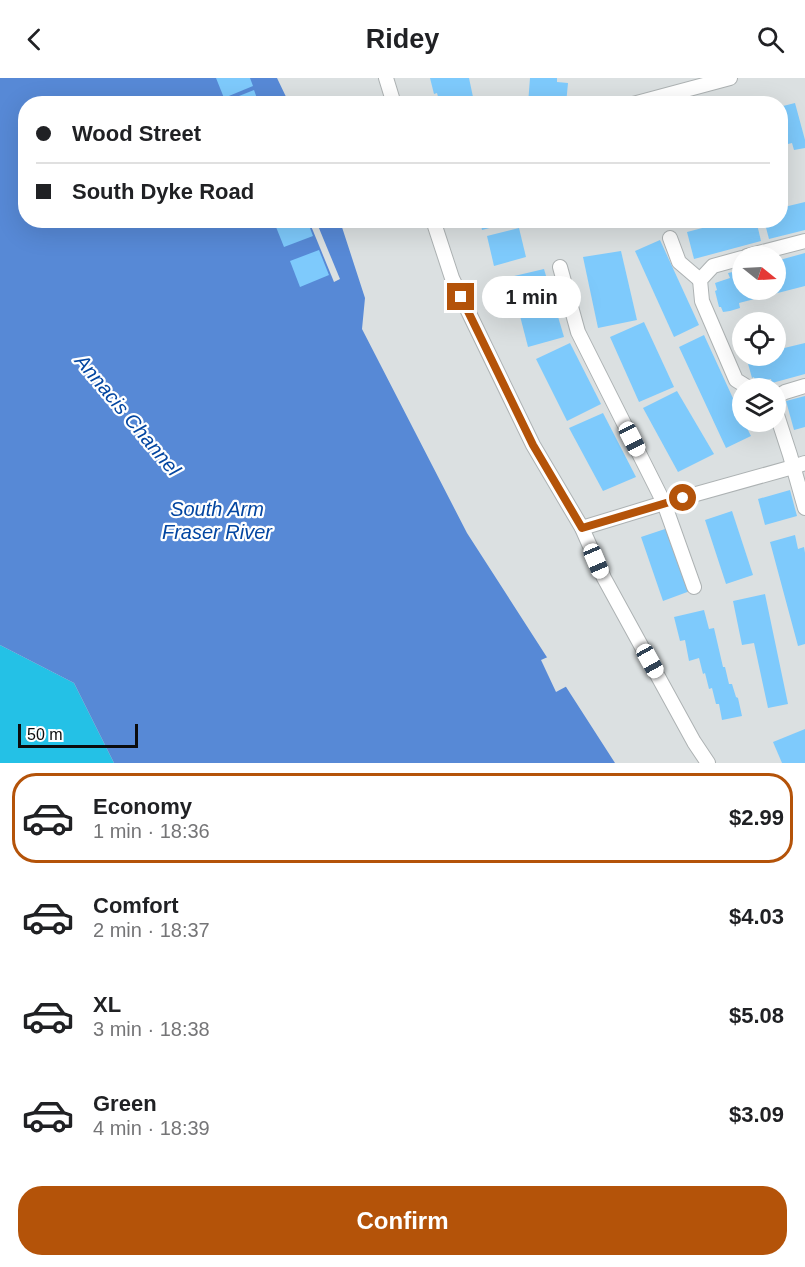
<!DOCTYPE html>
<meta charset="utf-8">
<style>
body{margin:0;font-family:Arial,sans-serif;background:#f2f2f2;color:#202124;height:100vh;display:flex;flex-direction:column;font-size:22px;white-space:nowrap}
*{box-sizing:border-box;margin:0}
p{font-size:20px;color:#757577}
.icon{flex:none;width:33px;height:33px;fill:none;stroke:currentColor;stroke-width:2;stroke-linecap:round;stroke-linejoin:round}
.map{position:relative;height:685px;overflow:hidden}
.sheet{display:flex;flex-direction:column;background:#fff;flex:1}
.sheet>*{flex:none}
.hud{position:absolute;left:18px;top:18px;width:770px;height:132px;border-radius:24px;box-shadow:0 6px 24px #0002;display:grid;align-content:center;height:132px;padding:0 18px;background:#fff}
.needle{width:39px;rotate:108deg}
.controls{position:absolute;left:732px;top:168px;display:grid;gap:12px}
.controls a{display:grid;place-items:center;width:54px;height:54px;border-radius:50%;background:#fff;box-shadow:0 6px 24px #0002;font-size:30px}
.scale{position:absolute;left:18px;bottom:15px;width:120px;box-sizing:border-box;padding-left:6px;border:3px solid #0b0c0d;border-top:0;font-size:16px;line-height:21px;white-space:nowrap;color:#0b0c0d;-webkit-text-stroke:4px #fff;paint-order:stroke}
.end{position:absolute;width:27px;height:27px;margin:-14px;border:8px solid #b45309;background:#fff;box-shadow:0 0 0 3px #fff}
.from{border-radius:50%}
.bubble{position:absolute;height:42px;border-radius:21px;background:#fff;box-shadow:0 6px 24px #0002;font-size:20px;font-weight:800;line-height:42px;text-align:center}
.car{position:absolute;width:18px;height:36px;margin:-18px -9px;border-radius:8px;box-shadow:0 0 4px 2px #0007;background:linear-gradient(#fff 24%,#345 0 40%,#fff 0 76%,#345 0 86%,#fff 0)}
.hud b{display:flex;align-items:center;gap:21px;height:57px;font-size:22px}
.hud b+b{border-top:2px solid #e0e0e0}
.hud i{width:15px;height:15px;background:#202124}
ul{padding:10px 0 0;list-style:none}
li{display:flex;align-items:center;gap:18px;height:90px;margin:0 12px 9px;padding:0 6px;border:3px solid transparent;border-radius:24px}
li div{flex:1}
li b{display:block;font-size:22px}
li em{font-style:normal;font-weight:800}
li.current{border-color:#b45309}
li>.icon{width:54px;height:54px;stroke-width:1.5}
.cta{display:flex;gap:12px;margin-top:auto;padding:12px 18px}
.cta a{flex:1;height:69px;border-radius:24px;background:#b45309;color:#fff;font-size:24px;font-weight:800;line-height:69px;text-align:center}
header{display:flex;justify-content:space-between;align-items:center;height:78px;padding:0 18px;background:#fff;font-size:27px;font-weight:800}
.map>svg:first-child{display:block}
.forest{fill:#24c1e6}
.water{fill:#5789d6}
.pier{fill:#dbe0e1}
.building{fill:#7ecafc}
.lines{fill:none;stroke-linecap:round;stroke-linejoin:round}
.street-casing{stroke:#adb2b3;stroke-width:16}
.street{stroke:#fff;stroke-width:14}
.route{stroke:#b45309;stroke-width:8}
.labels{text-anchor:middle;stroke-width:4.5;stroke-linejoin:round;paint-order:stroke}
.water-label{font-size:20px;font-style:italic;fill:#0346a1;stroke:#fff}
</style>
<header><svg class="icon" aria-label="back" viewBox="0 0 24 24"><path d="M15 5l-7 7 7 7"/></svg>Ridey<svg class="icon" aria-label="search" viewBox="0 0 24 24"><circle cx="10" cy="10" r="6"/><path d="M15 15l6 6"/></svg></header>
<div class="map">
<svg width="805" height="685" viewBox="0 0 805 685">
<rect width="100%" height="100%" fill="#dbe0e1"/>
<!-- forest -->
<polygon class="forest" points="0,567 74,605 114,685 0,685"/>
<!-- water -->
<polygon class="water" points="0,0 277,0 289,25 26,26 26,142 340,143 365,220 362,251 467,455 615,685 114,685 74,605 0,567"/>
<!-- pier -->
<g class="pier">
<polygon points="309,143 316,143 340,201 334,204"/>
<polygon points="550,578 569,607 556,614 541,582"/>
</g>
<!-- building -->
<g class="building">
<polygon points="216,0 250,0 253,8 224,20"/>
<polygon points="430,0 469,0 473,19 447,26 440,26 437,15 434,16"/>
<polygon points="530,0 557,0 557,4 568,5 566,26 528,26"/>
<polygon points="254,12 259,26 231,26 229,22"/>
<polygon points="795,25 805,62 805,70 794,72 792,65 780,68 780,29 782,29 783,32 785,32 783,28"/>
<polygon points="805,124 805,152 769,161 764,142 780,142 780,130"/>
<polygon points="278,142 307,142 313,158 284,169 274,144"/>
<polygon points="480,142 516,142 516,143 482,152"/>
<polygon points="733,142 756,142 761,163 694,181 687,154"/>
<polygon points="519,150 526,179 494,188 487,158"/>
<polygon points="660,162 699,247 674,259 635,173"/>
<polygon points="319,172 329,197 300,209 290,183"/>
<polygon points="621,173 637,242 598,250 583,179"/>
<polygon points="805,175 805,208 739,225 740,230 730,233 723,234 721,229 719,229 715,213 717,212 715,205 730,200 728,195 742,192 742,212 776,212 776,183"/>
<polygon points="544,191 564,259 528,269 510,199"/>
<polygon points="644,244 674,309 639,324 610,259"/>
<polygon points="704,257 742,340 742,344 744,344 751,358 726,370 679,269"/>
<polygon points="570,265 601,326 567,343 536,281"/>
<polygon points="805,265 805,296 772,305 771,301 755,304 754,299 752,300 747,282 749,282 748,278 776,278 776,272"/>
<polygon points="677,313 714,376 678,394 643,330"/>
<polygon points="805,318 805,349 794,352 786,323"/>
<polygon points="603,335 636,399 603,413 569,350"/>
<polygon points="790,412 797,438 765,447 758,421"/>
<polygon points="732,433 753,497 726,506 705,442"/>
<polygon points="668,450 690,513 663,523 641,459"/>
<polygon points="795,457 798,471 804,469 805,475 805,566 798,568 770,464"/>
<polygon points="765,516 788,626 768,630 754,565 742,567 733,523"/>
<polygon points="704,532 709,551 714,550 723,589 725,589 729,606 732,606 736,619 738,620 742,638 722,642 719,626 716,626 712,610 709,611 705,595 703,596 699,580 689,583 685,562 680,563 674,539"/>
<polygon points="805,651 805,685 782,685 773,664"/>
</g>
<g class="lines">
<!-- street casing -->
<g class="street-casing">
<g id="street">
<polyline points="386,0 394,26"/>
<polyline points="633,26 730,0"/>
<polyline points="433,142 452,200 533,367 582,450 604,500 694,664 708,685"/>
<polyline points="670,160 679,184 700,202"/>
<polyline points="747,178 805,163"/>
<polyline points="742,180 713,188 700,202 702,223 736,302 749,310"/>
<polyline points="560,189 578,254 664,425 694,509"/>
<polyline points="776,319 785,314 805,308"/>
<polyline points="776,334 790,377 805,430"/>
<polyline points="582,450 664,425 793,389 805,385"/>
</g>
</g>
<!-- street -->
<use href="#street" class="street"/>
</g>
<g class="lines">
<!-- route -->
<polyline class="route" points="461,219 533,367 582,450 683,420"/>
</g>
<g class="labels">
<!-- water labels -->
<g class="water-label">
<text transform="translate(128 337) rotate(50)" y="7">Annacis Channel</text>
<text x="217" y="438">South Arm<tspan x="217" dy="23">Fraser River</tspan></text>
</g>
</g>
</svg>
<div class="controls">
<a><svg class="needle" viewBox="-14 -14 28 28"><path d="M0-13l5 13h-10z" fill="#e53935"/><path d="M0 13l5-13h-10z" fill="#757577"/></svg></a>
<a><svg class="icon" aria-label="locate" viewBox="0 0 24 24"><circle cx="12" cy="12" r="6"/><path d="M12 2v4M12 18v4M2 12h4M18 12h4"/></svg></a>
<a><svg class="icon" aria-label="layers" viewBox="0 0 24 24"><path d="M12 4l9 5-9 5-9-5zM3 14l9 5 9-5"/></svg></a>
</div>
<div class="scale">50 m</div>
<i class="end from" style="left:683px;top:420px"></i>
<i class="end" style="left:461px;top:219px"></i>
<div class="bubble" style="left:482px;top:198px;width:99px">1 min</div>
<i class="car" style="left:632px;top:361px;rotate:153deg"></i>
<i class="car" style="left:596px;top:483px;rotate:157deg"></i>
<i class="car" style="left:650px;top:583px;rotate:151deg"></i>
<div class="hud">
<b><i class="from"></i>Wood Street</b>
<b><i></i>South Dyke Road</b>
</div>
</div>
<section class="sheet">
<ul>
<li class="current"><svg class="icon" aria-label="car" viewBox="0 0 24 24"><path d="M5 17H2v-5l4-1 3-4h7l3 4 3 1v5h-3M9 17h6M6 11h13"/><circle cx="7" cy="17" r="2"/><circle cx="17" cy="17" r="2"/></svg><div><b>Economy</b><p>1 min · 18:36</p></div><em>$2.99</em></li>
<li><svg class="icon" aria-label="car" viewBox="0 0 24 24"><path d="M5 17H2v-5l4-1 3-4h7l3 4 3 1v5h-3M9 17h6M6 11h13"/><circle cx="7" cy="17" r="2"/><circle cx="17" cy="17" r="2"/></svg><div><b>Comfort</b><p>2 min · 18:37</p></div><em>$4.03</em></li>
<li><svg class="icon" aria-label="car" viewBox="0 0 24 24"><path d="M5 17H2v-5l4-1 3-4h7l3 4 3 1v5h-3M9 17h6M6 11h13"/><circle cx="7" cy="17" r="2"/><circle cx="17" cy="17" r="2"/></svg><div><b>XL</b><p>3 min · 18:38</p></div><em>$5.08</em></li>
<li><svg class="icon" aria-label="car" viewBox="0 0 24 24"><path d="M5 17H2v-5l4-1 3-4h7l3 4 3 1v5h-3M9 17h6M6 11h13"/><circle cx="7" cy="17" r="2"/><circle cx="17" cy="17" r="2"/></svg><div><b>Green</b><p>4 min · 18:39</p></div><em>$3.09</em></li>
</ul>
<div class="cta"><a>Confirm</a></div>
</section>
